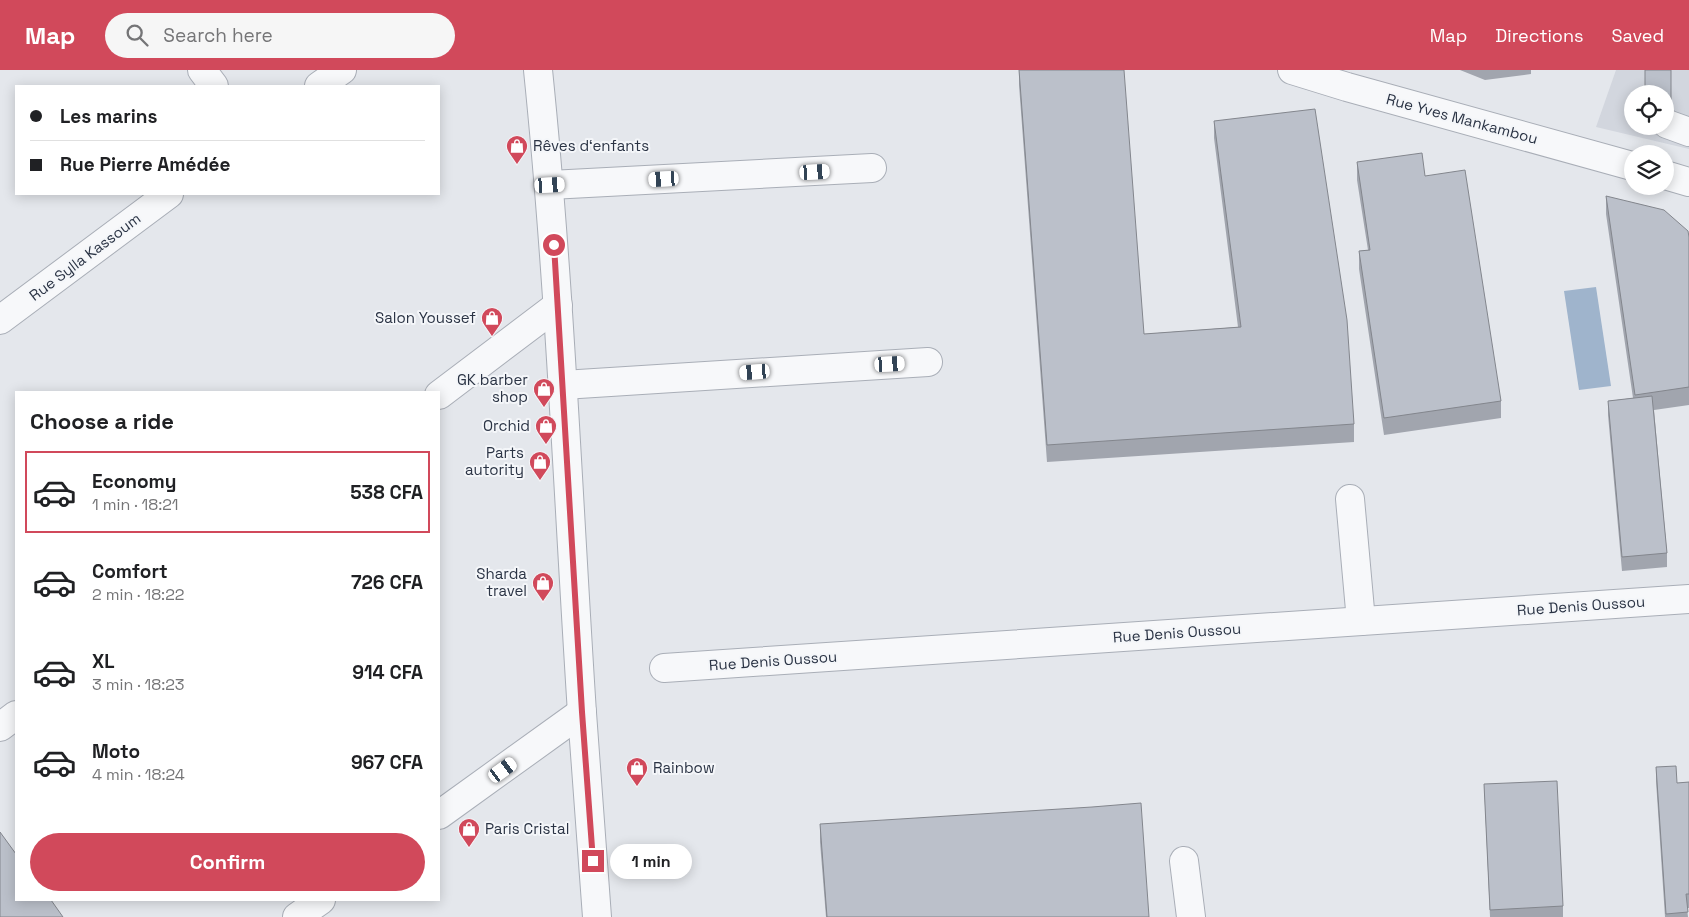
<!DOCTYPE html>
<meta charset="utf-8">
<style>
body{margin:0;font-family:"Space Grotesk",sans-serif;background:#f6f6f6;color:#202124;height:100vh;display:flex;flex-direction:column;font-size:19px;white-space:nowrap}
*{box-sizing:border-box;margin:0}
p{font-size:16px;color:#757577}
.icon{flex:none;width:28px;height:28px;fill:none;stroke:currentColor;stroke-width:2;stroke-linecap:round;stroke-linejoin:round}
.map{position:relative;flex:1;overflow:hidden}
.sheet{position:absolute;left:15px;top:321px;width:425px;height:510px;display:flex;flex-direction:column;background:#fff;border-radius:0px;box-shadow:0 2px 12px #0003}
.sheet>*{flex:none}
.top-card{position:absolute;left:15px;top:15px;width:425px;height:110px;border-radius:0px;box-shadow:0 2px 12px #0003;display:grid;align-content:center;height:110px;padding:0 15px;background:#fff}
.buttons{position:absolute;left:1624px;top:15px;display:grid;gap:10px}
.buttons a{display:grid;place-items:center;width:50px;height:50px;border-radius:50%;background:#fff;box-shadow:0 2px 12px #0003;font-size:25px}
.end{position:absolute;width:22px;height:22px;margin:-11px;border:6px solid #d1495b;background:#fff;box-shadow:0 0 0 2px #fff}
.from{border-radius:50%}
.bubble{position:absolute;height:35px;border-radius:18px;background:#fff;box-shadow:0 2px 12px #0003;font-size:16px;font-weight:700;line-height:35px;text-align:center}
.car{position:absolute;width:15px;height:30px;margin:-15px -8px;border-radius:6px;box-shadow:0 0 4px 1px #0007;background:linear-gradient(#fff 24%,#345 0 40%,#fff 0 76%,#345 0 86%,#fff 0)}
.top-card b{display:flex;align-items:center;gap:18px;height:48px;font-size:19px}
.top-card b+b{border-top:1px solid #e0e0e0}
.top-card i{width:12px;height:12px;background:#202124}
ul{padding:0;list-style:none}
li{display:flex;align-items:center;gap:15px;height:82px;margin:0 10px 8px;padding:0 5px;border:2px solid transparent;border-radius:0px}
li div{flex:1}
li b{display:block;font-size:19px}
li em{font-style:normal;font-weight:700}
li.active{border-color:#d1495b}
li>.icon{width:45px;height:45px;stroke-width:1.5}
h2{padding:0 15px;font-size:22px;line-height:60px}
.primary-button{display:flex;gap:10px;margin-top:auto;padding:10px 15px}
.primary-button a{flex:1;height:58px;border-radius:30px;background:#d1495b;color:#fff;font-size:20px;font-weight:700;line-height:58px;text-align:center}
header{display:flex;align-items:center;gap:30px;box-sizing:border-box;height:70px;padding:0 25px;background:#d1495b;color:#fff}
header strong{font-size:24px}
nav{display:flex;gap:28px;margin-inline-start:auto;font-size:18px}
.search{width:350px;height:45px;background:#f6f6f6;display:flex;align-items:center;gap:12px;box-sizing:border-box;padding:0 18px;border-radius:28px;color:#757577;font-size:19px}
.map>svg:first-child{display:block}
.built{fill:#d2d6de;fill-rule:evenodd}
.water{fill:#9fb4cc}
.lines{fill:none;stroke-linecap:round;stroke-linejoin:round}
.minor-casing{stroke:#a9aeb7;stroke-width:30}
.minor{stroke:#f7f8fa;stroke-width:28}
.wall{fill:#a1a5ae}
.building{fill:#bbc0ca;stroke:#83868d}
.route{stroke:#d1495b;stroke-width:6}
.labels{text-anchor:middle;stroke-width:4;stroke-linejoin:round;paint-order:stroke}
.street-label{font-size:15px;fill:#2b3445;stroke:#f4f6f9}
.poi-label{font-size:15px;fill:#2b3445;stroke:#f4f6f9;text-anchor:end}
</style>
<header>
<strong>Map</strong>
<div class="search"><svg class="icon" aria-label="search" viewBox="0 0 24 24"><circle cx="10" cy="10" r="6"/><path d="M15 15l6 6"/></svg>Search here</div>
<nav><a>Map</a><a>Directions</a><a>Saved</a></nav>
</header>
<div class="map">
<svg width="1689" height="847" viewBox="0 0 1689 847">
<rect width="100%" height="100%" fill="#e4e7ec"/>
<!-- built -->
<path class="built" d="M1616,0H1689V79L1596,57ZM1632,24H1665V56H1632Z"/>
<!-- water -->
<polygon class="water" points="1596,217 1611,316 1579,320 1564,221"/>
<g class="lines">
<!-- minor casing -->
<g class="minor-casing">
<g id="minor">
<polyline points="202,0 214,16"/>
<path d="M538,0C560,214 568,428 582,643C587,711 592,779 597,847"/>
<polyline points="1292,0 1347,17 1632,96"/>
<polyline points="319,16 342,0"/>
<polyline points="1665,52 1667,54 1689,62"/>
<polyline points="1665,105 1689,112"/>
<polyline points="550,115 872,98"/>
<polyline points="0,250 169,124"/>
<polyline points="563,315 928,292"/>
<polyline points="439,325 558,235"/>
<polyline points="1350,429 1361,551"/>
<polyline points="664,598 1689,529"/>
<polyline points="0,657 16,645"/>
<polyline points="439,745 582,642"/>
<polyline points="1184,791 1191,847"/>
<polyline points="297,847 321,830"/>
</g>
</g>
<!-- minor -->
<use href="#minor" class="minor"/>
</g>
<!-- wall -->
<g class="wall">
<polygon points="1019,0 1144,264 1238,257 1214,68 1214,51 1354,354 1354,372 1047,392 1019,15"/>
<polygon points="1460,0 1531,0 1531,4 1485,10"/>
<polygon points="1671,0 1671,39 1665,39 1665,24"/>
<polygon points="1357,92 1425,106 1501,331 1501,348 1384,365 1359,199 1359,181 1368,180 1357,110"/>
<polygon points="1606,126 1689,167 1689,335 1654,340 1667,483 1667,497 1622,501 1608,345 1608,331 1633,328 1606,144"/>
<polygon points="1656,697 1677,713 1689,712 1689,838 1687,838 1688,847 1665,847 1656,711"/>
<polygon points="1484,714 1563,836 1563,847 1490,847"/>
<polygon points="820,754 1149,847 826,847 820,772"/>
</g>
<!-- building -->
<g class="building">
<polygon points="1019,0 1124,0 1144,264 1241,257 1214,51 1315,39 1347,250 1354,354 1047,375"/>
<polygon points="1645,0 1671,0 1671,34 1665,34 1665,24 1645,24"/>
<polygon points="1422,83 1425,106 1465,100 1501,331 1384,348 1359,181 1370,180 1357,92"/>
<polygon points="1606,126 1664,140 1688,161 1689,167 1689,317 1635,325"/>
<polygon points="1652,326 1667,483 1622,487 1608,331"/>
<polygon points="1676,696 1677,713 1689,712 1689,824 1686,824 1688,842 1666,844 1656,697"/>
<polygon points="1557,711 1563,836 1490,840 1484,714"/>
<polygon points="1141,733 1149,847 827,847 820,754 1092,737"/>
<polygon points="0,762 16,784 16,830 51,830 63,847 0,847"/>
</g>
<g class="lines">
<!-- route -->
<polyline class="route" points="554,175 582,642 593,791"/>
</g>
<!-- icons -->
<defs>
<g id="shop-pin" transform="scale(1.125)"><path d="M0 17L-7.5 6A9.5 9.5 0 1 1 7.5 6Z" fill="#d1495b" stroke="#f4f6f9"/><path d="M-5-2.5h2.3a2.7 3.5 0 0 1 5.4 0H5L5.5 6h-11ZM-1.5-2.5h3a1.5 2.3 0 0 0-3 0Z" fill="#fff"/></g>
</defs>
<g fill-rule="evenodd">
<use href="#shop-pin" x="517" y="76"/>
<use href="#shop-pin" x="492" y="248"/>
<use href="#shop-pin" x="544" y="319"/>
<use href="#shop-pin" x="546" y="356"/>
<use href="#shop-pin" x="540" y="392"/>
<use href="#shop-pin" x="543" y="513"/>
<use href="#shop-pin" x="637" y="698"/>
<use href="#shop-pin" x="469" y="759"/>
</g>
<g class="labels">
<!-- street labels -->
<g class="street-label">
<text transform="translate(1462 49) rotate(15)" y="5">Rue Yves Mankambou</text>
<text transform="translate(85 187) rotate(-37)" y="5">Rue Sylla Kassoum</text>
<text transform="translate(1581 536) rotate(-4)" y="5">Rue Denis Oussou</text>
<text transform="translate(1177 563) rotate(-4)" y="5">Rue Denis Oussou</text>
<text transform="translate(773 591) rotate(-4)" y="5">Rue Denis Oussou</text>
</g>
<!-- poi labels -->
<g class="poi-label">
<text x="533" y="81" text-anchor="start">Rêves d‘enfants</text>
<text x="476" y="253">Salon Youssef</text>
<text x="528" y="315">GK barber<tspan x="528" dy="17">shop</tspan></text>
<text x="530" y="361">Orchid</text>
<text x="524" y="388">Parts<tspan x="524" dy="17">autority</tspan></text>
<text x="527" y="509">Sharda<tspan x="527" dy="17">travel</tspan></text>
<text x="653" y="703" text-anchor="start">Rainbow</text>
<text x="485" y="764" text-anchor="start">Paris Cristal</text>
</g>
</g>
</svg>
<div class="buttons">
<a><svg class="icon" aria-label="locate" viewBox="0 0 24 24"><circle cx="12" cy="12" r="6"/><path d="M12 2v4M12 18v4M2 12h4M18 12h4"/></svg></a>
<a><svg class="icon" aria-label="layers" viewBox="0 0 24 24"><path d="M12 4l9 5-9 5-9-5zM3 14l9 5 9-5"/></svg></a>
</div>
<i class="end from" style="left:554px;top:175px"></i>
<i class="end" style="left:593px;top:791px"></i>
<div class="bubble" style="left:610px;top:774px;width:82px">1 min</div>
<i class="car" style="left:815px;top:102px;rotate:87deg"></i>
<i class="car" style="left:664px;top:109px;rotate:267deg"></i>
<i class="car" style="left:550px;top:115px;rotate:87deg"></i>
<i class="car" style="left:890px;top:294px;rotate:87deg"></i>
<i class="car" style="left:755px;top:302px;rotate:266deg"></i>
<i class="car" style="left:503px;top:700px;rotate:54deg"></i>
<div class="top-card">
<b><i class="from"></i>Les marins</b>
<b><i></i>Rue Pierre Amédée</b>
</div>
<section class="sheet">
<h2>Choose a ride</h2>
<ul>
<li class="active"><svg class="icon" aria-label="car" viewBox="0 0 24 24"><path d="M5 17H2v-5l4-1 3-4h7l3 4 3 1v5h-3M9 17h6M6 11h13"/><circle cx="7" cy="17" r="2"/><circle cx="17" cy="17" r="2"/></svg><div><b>Economy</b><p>1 min · 18:21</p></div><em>538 CFA</em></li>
<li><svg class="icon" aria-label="car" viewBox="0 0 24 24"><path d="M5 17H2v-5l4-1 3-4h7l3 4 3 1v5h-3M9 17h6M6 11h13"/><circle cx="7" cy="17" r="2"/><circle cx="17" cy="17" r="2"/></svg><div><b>Comfort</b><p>2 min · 18:22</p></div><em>726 CFA</em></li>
<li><svg class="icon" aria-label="car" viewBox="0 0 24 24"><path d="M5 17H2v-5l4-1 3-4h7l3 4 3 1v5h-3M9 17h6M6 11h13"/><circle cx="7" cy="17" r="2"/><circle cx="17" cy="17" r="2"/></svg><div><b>XL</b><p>3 min · 18:23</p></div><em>914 CFA</em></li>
<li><svg class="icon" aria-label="car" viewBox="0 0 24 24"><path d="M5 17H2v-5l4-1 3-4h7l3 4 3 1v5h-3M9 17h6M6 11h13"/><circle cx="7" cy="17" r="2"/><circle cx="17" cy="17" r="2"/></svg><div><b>Moto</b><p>4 min · 18:24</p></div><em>967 CFA</em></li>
</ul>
<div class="primary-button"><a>Confirm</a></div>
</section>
</div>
